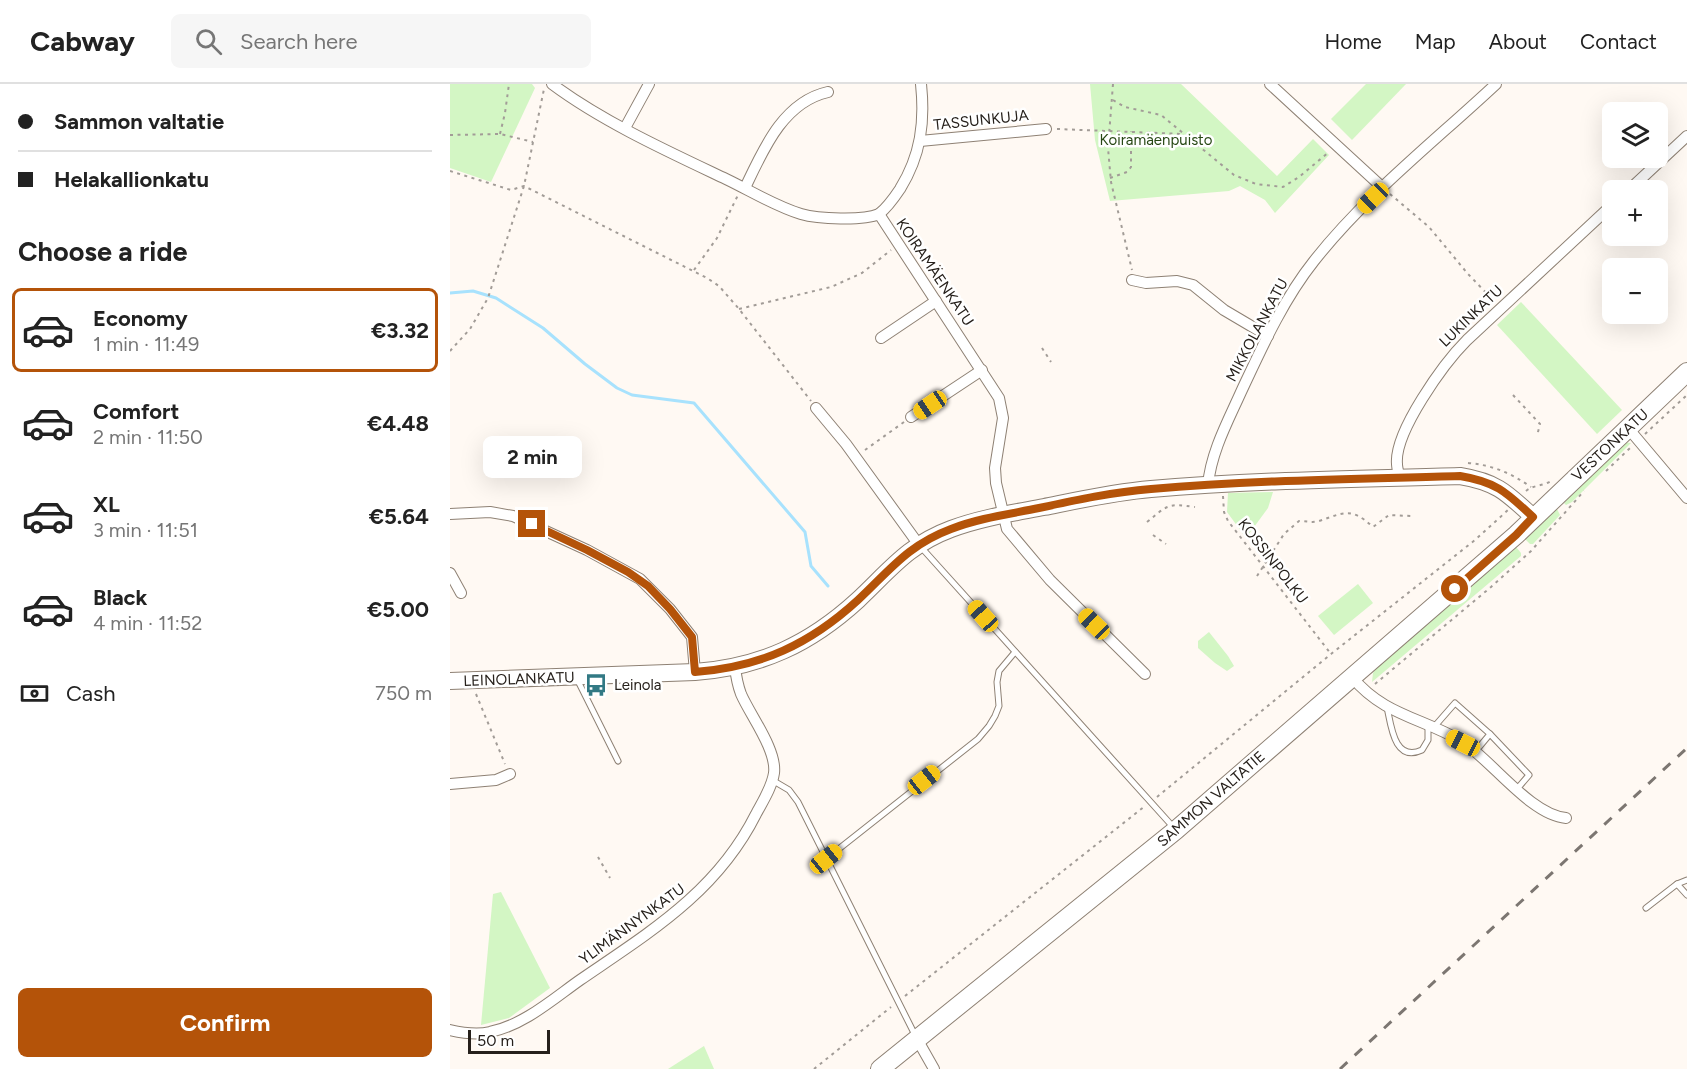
<!DOCTYPE html>
<meta charset="utf-8">
<style>
body{margin:0;font-family:Figtree,sans-serif;background:#f6f6f6;color:#222;height:100vh;display:flex;flex-direction:column;font-size:22px;white-space:nowrap}
*{box-sizing:border-box;margin:0}
p{font-size:20px;color:#767676}
.icon{flex:none;width:33px;height:33px;fill:none;stroke:currentColor;stroke-width:2;stroke-linecap:round;stroke-linejoin:round}
.map{position:relative;flex:1;overflow:hidden}
.side{display:flex;flex-direction:column;background:#fff;width:450px}
.side>*{flex:none}
.banner{display:grid;align-content:center;height:132px;padding:0 18px;background:#fff}
.tools{position:absolute;left:1152px;top:18px;display:grid;gap:12px}
.tools a{display:grid;place-items:center;width:66px;height:66px;border-radius:9px;background:#fff;box-shadow:0 6px 24px #0002;font-size:30px}
.scale{position:absolute;left:18px;bottom:15px;width:82px;box-sizing:border-box;padding-left:6px;border:3px solid #26201b;border-top:0;font-size:16px;line-height:21px;white-space:nowrap;color:#26201b;-webkit-text-stroke:4px #fff;paint-order:stroke}
.end{position:absolute;width:27px;height:27px;margin:-14px;border:8px solid #b45309;background:#fff;box-shadow:0 0 0 3px #fff}
.from{border-radius:50%}
.bubble{position:absolute;height:42px;border-radius:9px;background:#fff;box-shadow:0 6px 24px #0002;font-size:20px;font-weight:700;line-height:42px;text-align:center}
.car{position:absolute;width:18px;height:36px;margin:-18px -9px;border-radius:8px;box-shadow:0 0 4px 2px #0007;background:linear-gradient(#f5c518 24%,#345 0 40%,#f5c518 0 76%,#345 0 86%,#f5c518 0)}
.banner b{display:flex;align-items:center;gap:21px;height:57px;font-size:22px}
.banner b+b{border-top:2px solid #e0e0e0}
.banner i{width:15px;height:15px;background:#222}
ul{padding:0;list-style:none}
li{display:flex;align-items:center;gap:18px;height:84px;margin:0 12px 9px;padding:0 6px;border:3px solid transparent;border-radius:9px}
li div{flex:1}
li b{display:block;font-size:22px}
li em{font-style:normal;font-weight:700}
li.current{border-color:#b45309}
li>.icon{width:54px;height:54px;stroke-width:1.5}
h2{padding:0 18px;font-size:27px;line-height:72px}
.pay{display:flex;align-items:center;gap:15px;height:66px;padding:0 18px;font-size:22px}
.pay p{margin-inline-start:auto}
.action{display:flex;gap:12px;margin-top:auto;padding:12px 18px}
.action a{flex:1;height:69px;border-radius:9px;background:#b45309;color:#fff;font-size:24px;font-weight:700;line-height:69px;text-align:center}
header{display:flex;align-items:center;gap:36px;box-sizing:border-box;height:84px;padding:0 30px;background:#fff;border-bottom:2px solid #e0e0e0}
header strong{font-size:28px}
nav{display:flex;gap:33px;margin-inline-start:auto;font-size:21px}
.search{width:420px;height:54px;background:#f6f6f6;display:flex;align-items:center;gap:15px;box-sizing:border-box;padding:0 21px;border-radius:9px;color:#767676;font-size:22px}
main{display:flex;flex:1;min-height:0}
.map>svg:first-child{display:block}
.green{fill:#d3f6c4}
.lines{fill:none;stroke-linecap:round;stroke-linejoin:round}
.stream{stroke:#a8e2fd;stroke-width:3}
.lane-casing{stroke:#8e8174;stroke-width:7}
.street-casing{stroke:#8e8174;stroke-width:12}
.secondary-casing{stroke:#8e8174;stroke-width:18}
.primary-casing{stroke:#8e8174;stroke-width:20}
.path{stroke:#a29c97;stroke-width:2;stroke-dasharray:3 4.5;stroke-linecap:butt}
.lane{stroke:#fff;stroke-width:5}
.street{stroke:#fff;stroke-width:10}
.secondary{stroke:#fff;stroke-width:16}
.primary{stroke:#fff;stroke-width:18}
.rail{stroke:#7c7671;stroke-width:3;stroke-dasharray:10 10;stroke-linecap:butt}
.route{stroke:#b45309;stroke-width:8}
.labels{text-anchor:middle;stroke-width:5;stroke-linejoin:round;paint-order:stroke}
.street-label{font-size:15px;fill:#26201b;stroke:#fff}
.park-label{font-size:15px;fill:#274814;stroke:#fff}
.poi-label{font-size:15px;fill:#26201b;stroke:#fff;text-anchor:start}
</style>
<header>
<strong>Cabway</strong>
<div class="search"><svg class="icon" aria-label="search" viewBox="0 0 24 24"><circle cx="10" cy="10" r="6"/><path d="M15 15l6 6"/></svg>Search here</div>
<nav><a>Home</a><a>Map</a><a>About</a><a>Contact</a></nav>
</header>
<main>
<section class="side">
<div class="banner">
<b><i class="from"></i>Sammon valtatie</b>
<b><i></i>Helakallionkatu</b>
</div>
<h2>Choose a ride</h2>
<ul>
<li class="current"><svg class="icon" aria-label="car" viewBox="0 0 24 24"><path d="M5 17H2v-5l4-1 3-4h7l3 4 3 1v5h-3M9 17h6M6 11h13"/><circle cx="7" cy="17" r="2"/><circle cx="17" cy="17" r="2"/></svg><div><b>Economy</b><p>1 min · 11:49</p></div><em>€3.32</em></li>
<li><svg class="icon" aria-label="car" viewBox="0 0 24 24"><path d="M5 17H2v-5l4-1 3-4h7l3 4 3 1v5h-3M9 17h6M6 11h13"/><circle cx="7" cy="17" r="2"/><circle cx="17" cy="17" r="2"/></svg><div><b>Comfort</b><p>2 min · 11:50</p></div><em>€4.48</em></li>
<li><svg class="icon" aria-label="car" viewBox="0 0 24 24"><path d="M5 17H2v-5l4-1 3-4h7l3 4 3 1v5h-3M9 17h6M6 11h13"/><circle cx="7" cy="17" r="2"/><circle cx="17" cy="17" r="2"/></svg><div><b>XL</b><p>3 min · 11:51</p></div><em>€5.64</em></li>
<li><svg class="icon" aria-label="car" viewBox="0 0 24 24"><path d="M5 17H2v-5l4-1 3-4h7l3 4 3 1v5h-3M9 17h6M6 11h13"/><circle cx="7" cy="17" r="2"/><circle cx="17" cy="17" r="2"/></svg><div><b>Black</b><p>4 min · 11:52</p></div><em>€5.00</em></li>
</ul>
<div class="pay"><svg class="icon" aria-label="cash" viewBox="0 0 24 24"><path d="M3 7h18v10H3z"/><circle cx="12" cy="12" r="2"/></svg>Cash<p>750 m</p></div>
<div class="action"><a>Confirm</a></div>
</section>
<div class="map">
<svg width="1237" height="985" viewBox="0 0 1237 985">
<rect width="100%" height="100%" fill="#fff9f3"/>
<!-- green -->
<g class="green">
<polygon points="0,0 82,0 85,4 41,98 0,84"/>
<polygon points="640,0 731,0 827,92 863,55 879,71 825,129 815,116 790,102 779,107 660,117 645,56"/>
<polygon points="916,0 956,0 902,56 881,35"/>
<polygon points="1071,218 1172,326 1147,350 1047,241"/>
<polygon points="1173,358 1181,359 1122,418 1116,421 1114,419"/>
<polygon points="823,408 818,424 796,454 777,428 778,409"/>
<polygon points="1107,425 1110,431 1083,460 1080,460 1075,455"/>
<polygon points="1066,463 1071,469 1071,472 922,598 923,589 927,583"/>
<polygon points="908,500 923,519 884,551 868,532"/>
<polygon points="759,548 778,572 784,582 777,587 765,579 748,564 748,557"/>
<polygon points="51,808 100,904 59,934 31,941 43,810"/>
<polygon points="254,962 264,985 218,985"/>
</g>
<g class="lines">
<!-- stream -->
<polyline class="stream" points="0,209 23,207 46,214 93,244 135,280 167,304 182,311 244,319 355,448 361,482 378,502"/>
<!-- lane casing -->
<g class="lane-casing">
<g id="lane">
<polyline points="470,462 725,745"/>
<polyline points="127,595 168,677"/>
<path d="M937,623C941,641 944,679 972,666L978,656V642"/>
<polyline points="984,643 1005,619 1040,650 1025,668"/>
<polyline points="1040,650 1079,691 1067,705"/>
<polyline points="322,696 339,706 348,718 465,951"/>
<polyline points="376,775 528,655 539,642 545,632 549,622 547,598 549,587 565,568"/>
<polyline points="1227,800 1237,811"/>
<polyline points="1196,824 1227,800 1237,796"/>
</g>
</g>
<!-- street casing -->
<g class="street-casing">
<g id="street">
<path d="M102,0C153,38 219,68 276,95C301,107 325,122 351,130C368,135 413,137 429,130L549,314L553,334L545,384L546,399L557,445L600,496L695,590"/>
<polyline points="820,0 933,104"/>
<polyline points="175,44 199,0"/>
<polyline points="470,57 596,45"/>
<path d="M295,104C313,66 333,18 378,8"/>
<polyline points="1179,106 1237,52"/>
<path d="M429,130C438,123 444,114 450,105C471,71 475,38 471,0"/>
<polyline points="682,196 696,199 727,197 743,201 774,226 818,252"/>
<polyline points="431,254 486,217"/>
<polyline points="366,324 396,360 469,461"/>
<polyline points="461,333 532,286"/>
<polyline points="1178,344 1237,414"/>
<path d="M950,394C949,390 947,385 947,380C944,348 994,279 1017,256L1162,121"/>
<path d="M758,401C761,368 778,337 791,308C812,263 833,216 864,177C916,111 985,57 1046,0"/>
<polyline points="0,430 40,428 63,432 137,466 190,495 220,525 242,553 245,588"/>
<polyline points="0,489 11,509"/>
<path d="M902,593C934,632 974,634 1013,658C1043,678 1081,731 1116,734"/>
<polyline points="0,700 46,696 60,690"/>
<path d="M0,946C13,949 27,951 40,948C74,941 103,915 130,896C200,848 267,808 306,730C313,717 322,703 324,689C327,666 300,631 291,610C288,602 286,592 285,583"/>
<polyline points="467,955 484,985"/>
</g>
</g>
<!-- secondary casing -->
<g class="secondary-casing">
<path id="secondary" d="M0,597L245,588C311,583 360,560 408,516C440,486 458,461 501,445C530,434 563,429 594,423C629,416 665,408 701,405C804,396 907,395 1010,392C1047,398 1057,409 1083,433"/>
</g>
<!-- primary casing -->
<g class="primary-casing">
<polyline id="primary" points="430,985 726,746 1066,451 1237,288"/>
</g>
<!-- path -->
<g class="path">
<polyline points="663,0 658,64 661,98 682,186"/>
<polyline points="663,16 675,23 711,31 784,91 806,100 833,103 849,93 879,68"/>
<polyline points="607,45 733,50"/>
<polyline points="50,50 55,29 59,0"/>
<polyline points="0,51 50,50 83,58"/>
<polyline points="0,87 61,106 74,102 257,194 269,202 289,225 361,317"/>
<polyline points="660,94 677,88 681,83 681,47"/>
<polyline points="940,110 979,143 1018,190 1045,218"/>
<polyline points="244,186 267,154 288,111"/>
<polyline points="289,225 381,203 412,189 441,166"/>
<polyline points="592,264 601,278"/>
<polyline points="0,267 20,245 38,214 74,102 94,5"/>
<polyline points="1063,311 1090,340 1087,352"/>
<polyline points="1195,350 1237,311"/>
<polyline points="415,366 454,338"/>
<path d="M1018,379C1042,381 1061,389 1081,403"/>
<polyline points="1156,387 1180,364"/>
<path d="M1076,407C1083,401 1093,402 1101,397"/>
<polyline points="773,412 774,428 778,437 881,570"/>
<path d="M697,438C718,421 717,419 745,423"/>
<polyline points="703,451 716,460"/>
<path d="M807,492L834,450L849,437C856,437 862,439 869,437C894,429 900,422 923,443L939,431L961,432"/>
<polyline points="925,600 1041,503 1081,467 1134,407"/>
<polyline points="26,610 55,680"/>
<polyline points="707,713 881,570 1025,456 1058,426"/>
<polyline points="148,773 160,794"/>
<polyline points="455,912 695,722"/>
<polyline points="364,985 441,923"/>
</g>
<!-- lane -->
<use href="#lane" class="lane"/>
<!-- street -->
<use href="#street" class="street"/>
<!-- secondary -->
<use href="#secondary" class="secondary"/>
<!-- primary -->
<use href="#primary" class="primary"/>
<!-- rail -->
<polyline class="rail" points="890,985 1237,664"/>
</g>
<g class="lines">
<!-- route -->
<path class="route" d="M82,440L137,466L178,488L198,502L220,525L242,553L245,588C311,583 360,560 408,516C440,486 458,461 501,445C529,434 560,430 589,424C626,416 663,408 701,405C804,396 907,395 1010,392C1047,398 1057,409 1083,433L1066,451L1005,505"/>
</g>
<!-- icons -->
<defs>
<g id="bus-bare" transform="scale(1.8)"><path d="M-5-6H5V4H4V6H2V4H-2V6H-4V4H-5ZM-3.5-4V0h7V-4ZM-3.5 1.2v1.5H-2V1.2ZM2 1.2v1.5H3.5V1.2Z" fill="#327984" stroke="#fff" stroke-width="2.5" paint-order="stroke"/></g>
</defs>
<g fill-rule="evenodd">
<use href="#bus-bare" x="146" y="601"/>
</g>
<g class="labels">
<!-- street labels -->
<g class="street-label">
<text transform="translate(531 36) rotate(-6)" y="5">TASSUNKUJA</text>
<text transform="translate(485 188) rotate(56)" y="5">KOIRAMÄENKATU</text>
<text transform="translate(1021 232) rotate(-44)" y="5">LUKINKATU</text>
<text transform="translate(807 246) rotate(-62)" y="5">MIKKOLANKATU</text>
<text transform="translate(1160 361) rotate(-43)" y="5">VESTONKATU</text>
<text transform="translate(823 477) rotate(52)" y="5">KOSSINPOLKU</text>
<text transform="translate(69 595) rotate(-2)" y="5">LEINOLANKATU</text>
<text transform="translate(761 715) rotate(-41)" y="5">SAMMON VALTATIE</text>
<text transform="translate(182 840) rotate(-36)" y="5">YLIMÄNNYNKATU</text>
</g>
<!-- park labels -->
<g class="park-label">
<text x="706" y="61">Koiramäenpuisto</text>
</g>
<!-- poi labels -->
<g class="poi-label">
<text x="164" y="606">Leinola</text>
</g>
</g>
</svg>
<div class="tools">
<a><svg class="icon" aria-label="layers" viewBox="0 0 24 24"><path d="M12 4l9 5-9 5-9-5zM3 14l9 5 9-5"/></svg></a>
<a>+</a>
<a>−</a>
</div>
<div class="scale">50 m</div>
<i class="end from" style="left:1005px;top:505px"></i>
<i class="end" style="left:82px;top:440px"></i>
<div class="bubble" style="left:33px;top:352px;width:99px">2 min</div>
<i class="car" style="left:923px;top:114px;rotate:226deg"></i>
<i class="car" style="left:480px;top:321px;rotate:236deg"></i>
<i class="car" style="left:533px;top:532px;rotate:318deg"></i>
<i class="car" style="left:644px;top:540px;rotate:314deg"></i>
<i class="car" style="left:1013px;top:659px;rotate:297deg"></i>
<i class="car" style="left:474px;top:696px;rotate:52deg"></i>
<i class="car" style="left:376px;top:775px;rotate:51deg"></i>
</div>
</main>
